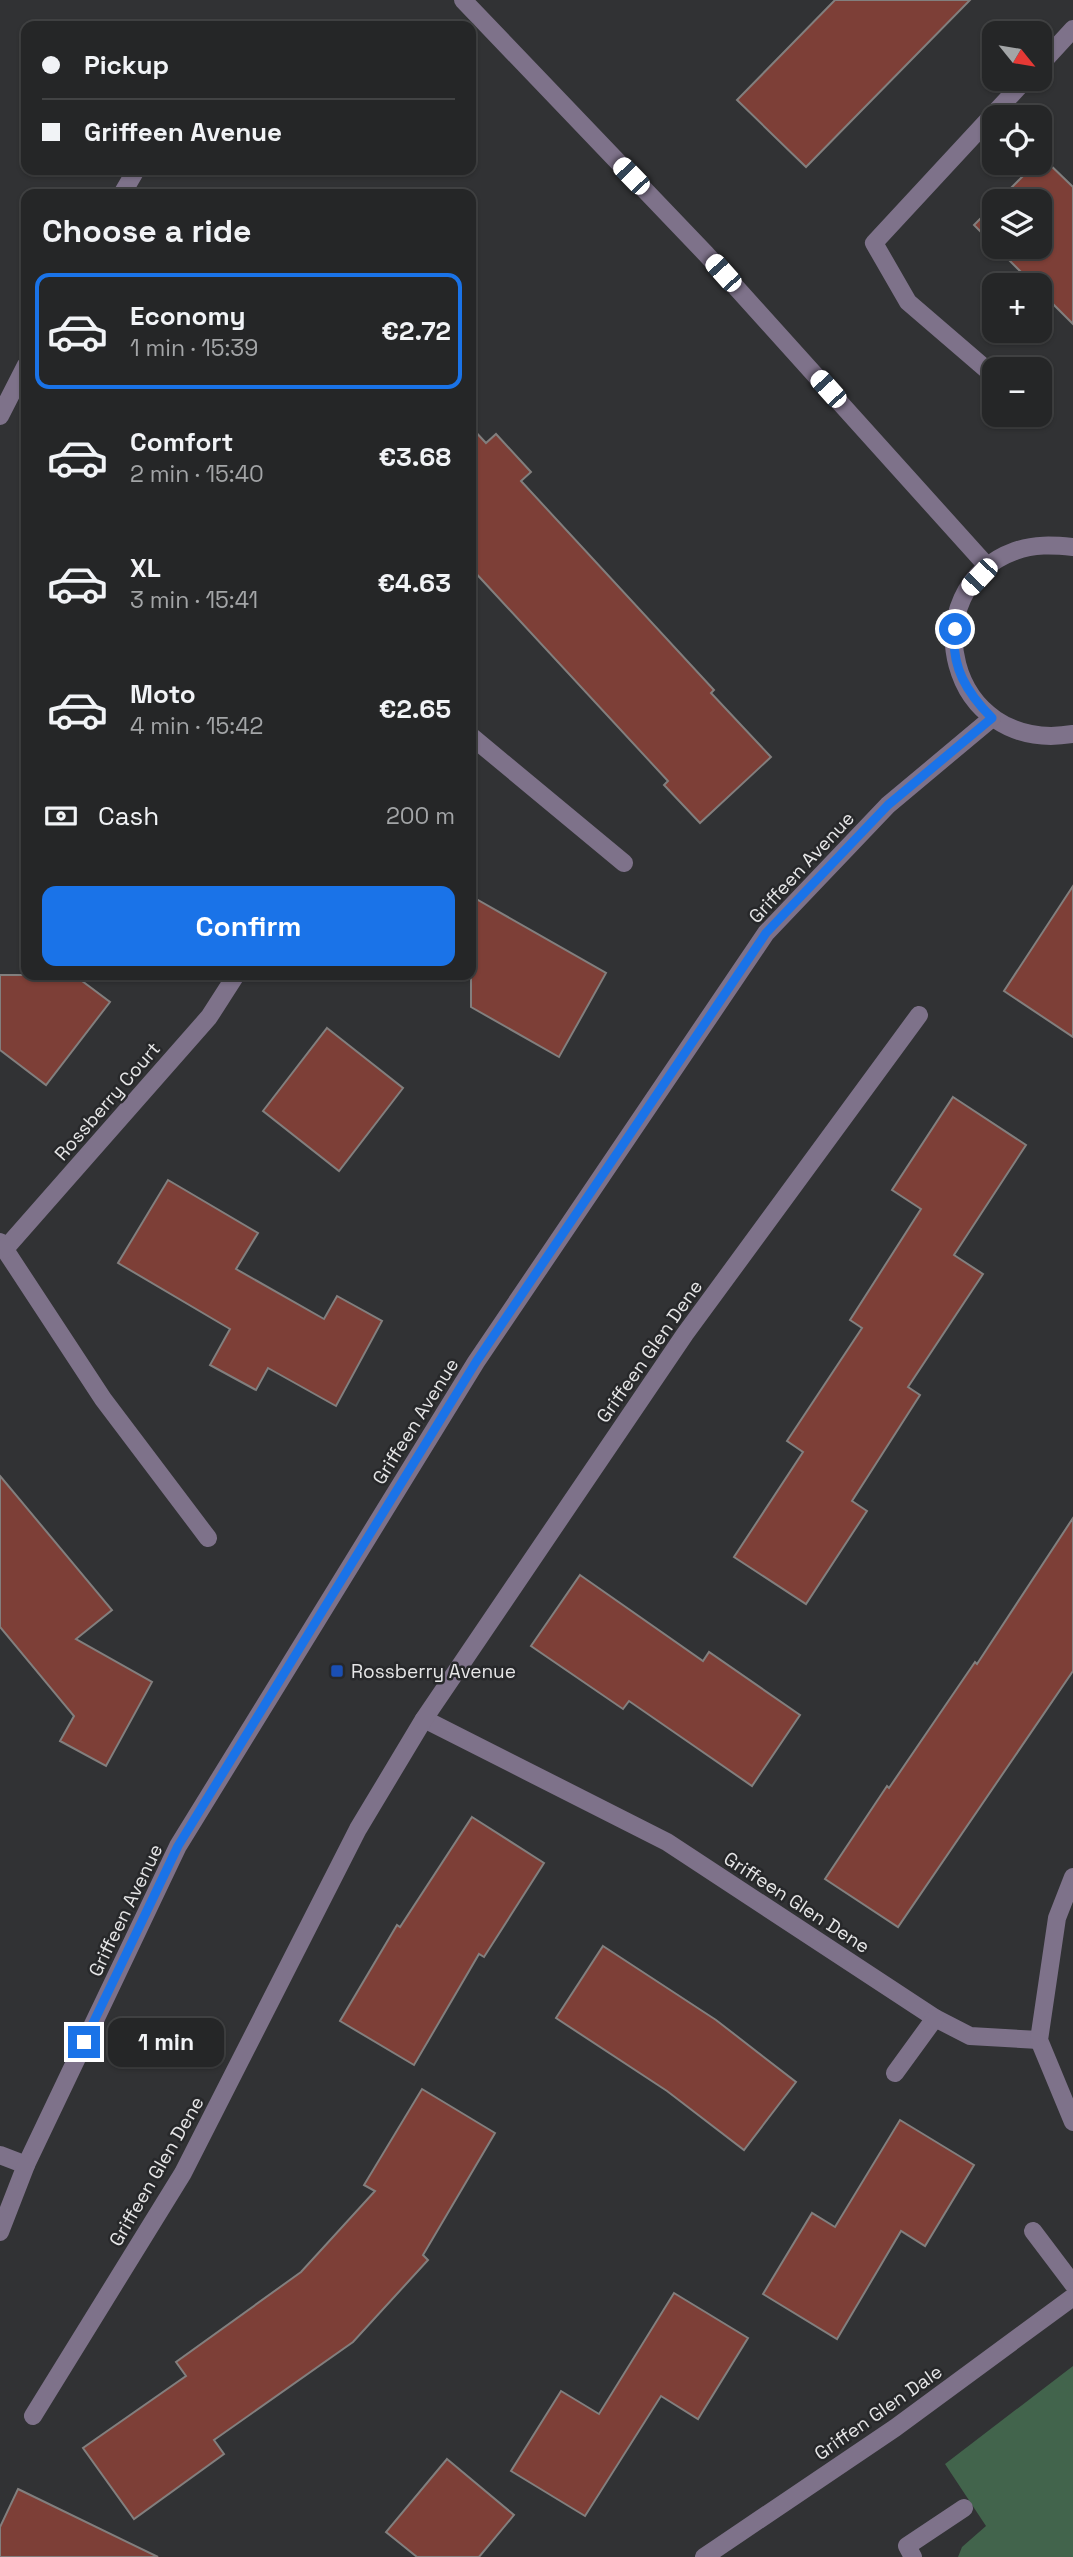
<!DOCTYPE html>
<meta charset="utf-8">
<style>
body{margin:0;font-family:"Space Grotesk",sans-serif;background:#313233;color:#f1f3f6;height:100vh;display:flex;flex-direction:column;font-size:26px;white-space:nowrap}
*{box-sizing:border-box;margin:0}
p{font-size:23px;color:#a3a5a7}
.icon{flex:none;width:38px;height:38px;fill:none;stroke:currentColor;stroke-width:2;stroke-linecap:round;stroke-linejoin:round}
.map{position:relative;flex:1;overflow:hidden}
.side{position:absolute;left:21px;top:189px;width:455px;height:791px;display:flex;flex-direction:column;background:#252627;border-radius:14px;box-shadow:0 2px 5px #0004,0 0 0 2px #424344}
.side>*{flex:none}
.guide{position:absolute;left:21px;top:21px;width:455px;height:154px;border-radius:14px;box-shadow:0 2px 5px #0004,0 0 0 2px #424344;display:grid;align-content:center;height:154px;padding:0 21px;background:#252627}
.needle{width:46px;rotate:120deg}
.buttons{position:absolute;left:982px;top:21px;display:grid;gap:14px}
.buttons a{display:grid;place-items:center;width:70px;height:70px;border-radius:14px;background:#252627;box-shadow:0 2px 5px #0004,0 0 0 2px #424344;font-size:35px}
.end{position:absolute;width:32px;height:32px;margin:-16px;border:9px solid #1a73e8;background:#fff;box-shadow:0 0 0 4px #fff}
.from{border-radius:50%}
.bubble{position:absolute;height:49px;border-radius:14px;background:#252627;box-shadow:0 2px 5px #0004,0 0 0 2px #424344;font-size:23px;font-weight:800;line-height:49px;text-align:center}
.car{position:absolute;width:21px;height:42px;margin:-21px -10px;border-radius:9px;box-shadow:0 0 5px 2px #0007;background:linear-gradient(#fff 24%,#345 0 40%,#fff 0 76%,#345 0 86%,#fff 0)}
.guide b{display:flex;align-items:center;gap:24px;height:66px;font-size:26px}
.guide b+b{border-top:2px solid #424344}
.guide i{width:18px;height:18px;background:#f1f3f6}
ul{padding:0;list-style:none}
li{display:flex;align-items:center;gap:21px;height:116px;margin:0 14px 10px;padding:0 7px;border:4px solid transparent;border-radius:14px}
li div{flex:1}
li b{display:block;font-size:26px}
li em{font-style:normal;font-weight:800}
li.active{border-color:#1a73e8}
li>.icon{width:63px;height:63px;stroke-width:1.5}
h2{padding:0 21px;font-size:32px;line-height:84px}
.pay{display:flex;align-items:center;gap:18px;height:77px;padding:0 21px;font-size:26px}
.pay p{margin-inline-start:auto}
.action{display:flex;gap:14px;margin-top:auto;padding:14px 21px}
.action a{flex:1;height:80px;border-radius:14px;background:#1a73e8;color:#fff;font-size:28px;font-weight:800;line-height:80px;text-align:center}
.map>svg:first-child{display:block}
.green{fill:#42644c}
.building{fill:#7d3f37;stroke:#827f7e;stroke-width:2}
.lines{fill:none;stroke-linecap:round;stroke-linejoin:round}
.minor{stroke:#7e728a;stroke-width:18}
.route{stroke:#1a73e8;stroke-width:9}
.transit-dot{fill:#1a4fb4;stroke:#27282a;stroke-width:2.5}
.labels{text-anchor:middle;stroke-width:5;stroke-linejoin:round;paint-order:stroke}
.street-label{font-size:19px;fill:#e6e6e7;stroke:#27282a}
.poi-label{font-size:19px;fill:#e6e6e7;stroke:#27282a;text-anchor:start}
</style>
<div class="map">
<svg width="1073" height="2557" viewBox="0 0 1073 2557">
<rect width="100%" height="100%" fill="#313234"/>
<!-- green -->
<polygon class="green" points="1073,2366 1073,2557 958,2557 962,2547 986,2526 945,2464"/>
<!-- building -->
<g class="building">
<polygon points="835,0 970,0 806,167 737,100"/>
<polygon points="1042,157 1073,187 1073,324 1040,291 1040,285 1034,285 996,247 1040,247 1040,201 998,201 1036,163 1040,163"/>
<polygon points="994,205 994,245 974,225"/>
<polygon points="471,427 486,443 496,434 531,472 521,481 714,690 711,693 771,757 700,823 664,785 668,781 471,568"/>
<polygon points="1073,886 1073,1037 1004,991"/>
<polygon points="471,896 606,973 559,1057 471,1007"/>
<polygon points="0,975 74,975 110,1002 46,1085 0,1050"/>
<polygon points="327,1028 403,1088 339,1171 263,1111"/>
<polygon points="953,1097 1026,1145 954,1255 983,1274 908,1387 920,1395 852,1501 867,1511 806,1604 734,1557 803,1452 787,1441 862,1328 850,1320 921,1209 892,1190"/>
<polygon points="168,1180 258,1233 236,1269 324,1319 337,1296 382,1321 336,1406 268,1368 256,1390 210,1365 230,1329 118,1263"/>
<polygon points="0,1476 112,1610 76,1639 152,1682 106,1766 60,1741 74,1716 0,1627"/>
<polygon points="1073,1518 1073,1671 898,1927 825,1879 887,1786 889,1788 975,1662 977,1664"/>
<polygon points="580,1575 703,1661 709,1652 800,1715 752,1786 629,1701 623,1709 531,1646"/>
<polygon points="472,1817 544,1863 484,1957 479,1954 414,2065 340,2021 397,1925 400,1927"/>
<polygon points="603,1946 716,2020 796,2082 744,2150 667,2091 556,2018"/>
<polygon points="422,2089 495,2133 423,2255 428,2260 353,2342 214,2440 224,2454 134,2519 83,2448 186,2376 176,2362 301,2272 375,2191 364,2185"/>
<polygon points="900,2120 974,2165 925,2246 901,2231 837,2339 763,2294 812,2213 835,2227"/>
<polygon points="674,2293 748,2338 698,2419 661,2396 585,2516 511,2471 561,2391 599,2414"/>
<polygon points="447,2459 514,2515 479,2557 417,2557 386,2532"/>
<polygon points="18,2489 158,2557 0,2557 0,2527"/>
</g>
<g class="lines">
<!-- minor -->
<g class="minor">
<polyline points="463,0 706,254 988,567"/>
<polyline points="1040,65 1073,29"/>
<polyline points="122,194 136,170"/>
<polyline points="994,376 908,302 874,243 1026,79"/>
<polyline points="0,416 26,365"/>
<path d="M1073,547C1053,545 1034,544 1015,551C911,589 946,755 1073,734"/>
<polyline points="471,736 624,863"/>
<polyline points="0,1242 103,1399 208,1538"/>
<polyline points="4,1250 209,1017 236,975"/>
<polyline points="424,1719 667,1842 935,2018 970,2036 1039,2040"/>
<polyline points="1073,1877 1057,1918 1039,2040 1073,2122"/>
<polyline points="895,2073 935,2018"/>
<polyline points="0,2155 26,2165"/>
<polyline points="1033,2231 1073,2284"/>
<polyline points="0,2232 26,2165 178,1846 476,1362 766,933 888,805 992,718"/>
<polyline points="33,2416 183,2173 358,1829 424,1719 685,1334 919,1015"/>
<polyline points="704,2557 895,2428 1073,2297"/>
<polyline points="913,2557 907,2546 964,2508"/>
</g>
</g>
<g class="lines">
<!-- route -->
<path class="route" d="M84,2042L178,1846L323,1610L476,1362L766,933L888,805L992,718C967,693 950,666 955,629"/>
</g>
<!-- markers -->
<rect class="transit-dot" x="330" y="1664" width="14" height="14" rx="3.5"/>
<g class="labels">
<!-- street labels -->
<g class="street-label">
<text transform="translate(801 867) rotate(-47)" y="7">Griffeen Avenue</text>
<text transform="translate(107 1101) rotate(-49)" y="7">Rossberry Court</text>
<text transform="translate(649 1351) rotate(-55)" y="7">Griffeen Glen Dene</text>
<text transform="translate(415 1421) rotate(-58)" y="7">Griffeen Avenue</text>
<text transform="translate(797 1902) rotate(33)" y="7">Griffeen Glen Dene</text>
<text transform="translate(125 1910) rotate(-64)" y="7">Griffeen Avenue</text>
<text transform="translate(156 2171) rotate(-60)" y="7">Griffeen Glen Dene</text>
<text transform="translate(878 2412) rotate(-35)" y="7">Griffen Glen Dale</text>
</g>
<!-- poi labels -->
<g class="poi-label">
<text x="351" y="1678">Rossberry Avenue</text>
</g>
</g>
</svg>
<div class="buttons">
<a><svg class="needle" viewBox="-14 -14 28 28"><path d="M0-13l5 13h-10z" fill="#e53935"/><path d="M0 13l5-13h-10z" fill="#a3a5a7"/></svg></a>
<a><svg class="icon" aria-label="locate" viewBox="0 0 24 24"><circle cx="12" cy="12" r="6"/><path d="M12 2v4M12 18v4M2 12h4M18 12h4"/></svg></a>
<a><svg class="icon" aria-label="layers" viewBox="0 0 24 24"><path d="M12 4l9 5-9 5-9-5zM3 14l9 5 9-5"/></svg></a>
<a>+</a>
<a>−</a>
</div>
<i class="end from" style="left:955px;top:629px"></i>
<i class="end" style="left:84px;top:2042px"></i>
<div class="bubble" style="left:108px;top:2018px;width:116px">1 min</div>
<i class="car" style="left:631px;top:176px;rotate:316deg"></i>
<i class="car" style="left:723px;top:273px;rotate:318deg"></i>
<i class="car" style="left:828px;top:389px;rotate:318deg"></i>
<i class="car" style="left:979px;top:577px;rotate:223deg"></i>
<div class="guide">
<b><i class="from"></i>Pickup</b>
<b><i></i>Griffeen Avenue</b>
</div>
<section class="side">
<h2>Choose a ride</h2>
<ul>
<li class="active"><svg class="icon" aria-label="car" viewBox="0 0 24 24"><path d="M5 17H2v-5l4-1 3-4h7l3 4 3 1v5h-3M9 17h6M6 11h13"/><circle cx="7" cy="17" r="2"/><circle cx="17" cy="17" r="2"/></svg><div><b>Economy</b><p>1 min · 15:39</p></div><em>€2.72</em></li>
<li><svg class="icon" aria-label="car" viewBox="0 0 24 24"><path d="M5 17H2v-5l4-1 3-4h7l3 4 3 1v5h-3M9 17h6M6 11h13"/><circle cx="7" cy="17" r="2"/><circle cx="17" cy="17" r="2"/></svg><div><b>Comfort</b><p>2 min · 15:40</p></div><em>€3.68</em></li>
<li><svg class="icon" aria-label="car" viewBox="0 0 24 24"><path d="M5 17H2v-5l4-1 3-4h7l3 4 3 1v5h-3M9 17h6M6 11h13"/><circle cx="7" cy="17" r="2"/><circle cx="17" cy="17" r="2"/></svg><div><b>XL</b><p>3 min · 15:41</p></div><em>€4.63</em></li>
<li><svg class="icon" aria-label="car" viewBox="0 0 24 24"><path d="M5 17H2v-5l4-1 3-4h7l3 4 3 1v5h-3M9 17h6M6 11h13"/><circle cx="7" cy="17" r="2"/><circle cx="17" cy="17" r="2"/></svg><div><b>Moto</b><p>4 min · 15:42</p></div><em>€2.65</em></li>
</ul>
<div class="pay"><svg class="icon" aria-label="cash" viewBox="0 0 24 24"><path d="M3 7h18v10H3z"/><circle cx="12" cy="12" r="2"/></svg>Cash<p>200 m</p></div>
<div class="action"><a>Confirm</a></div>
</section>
</div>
